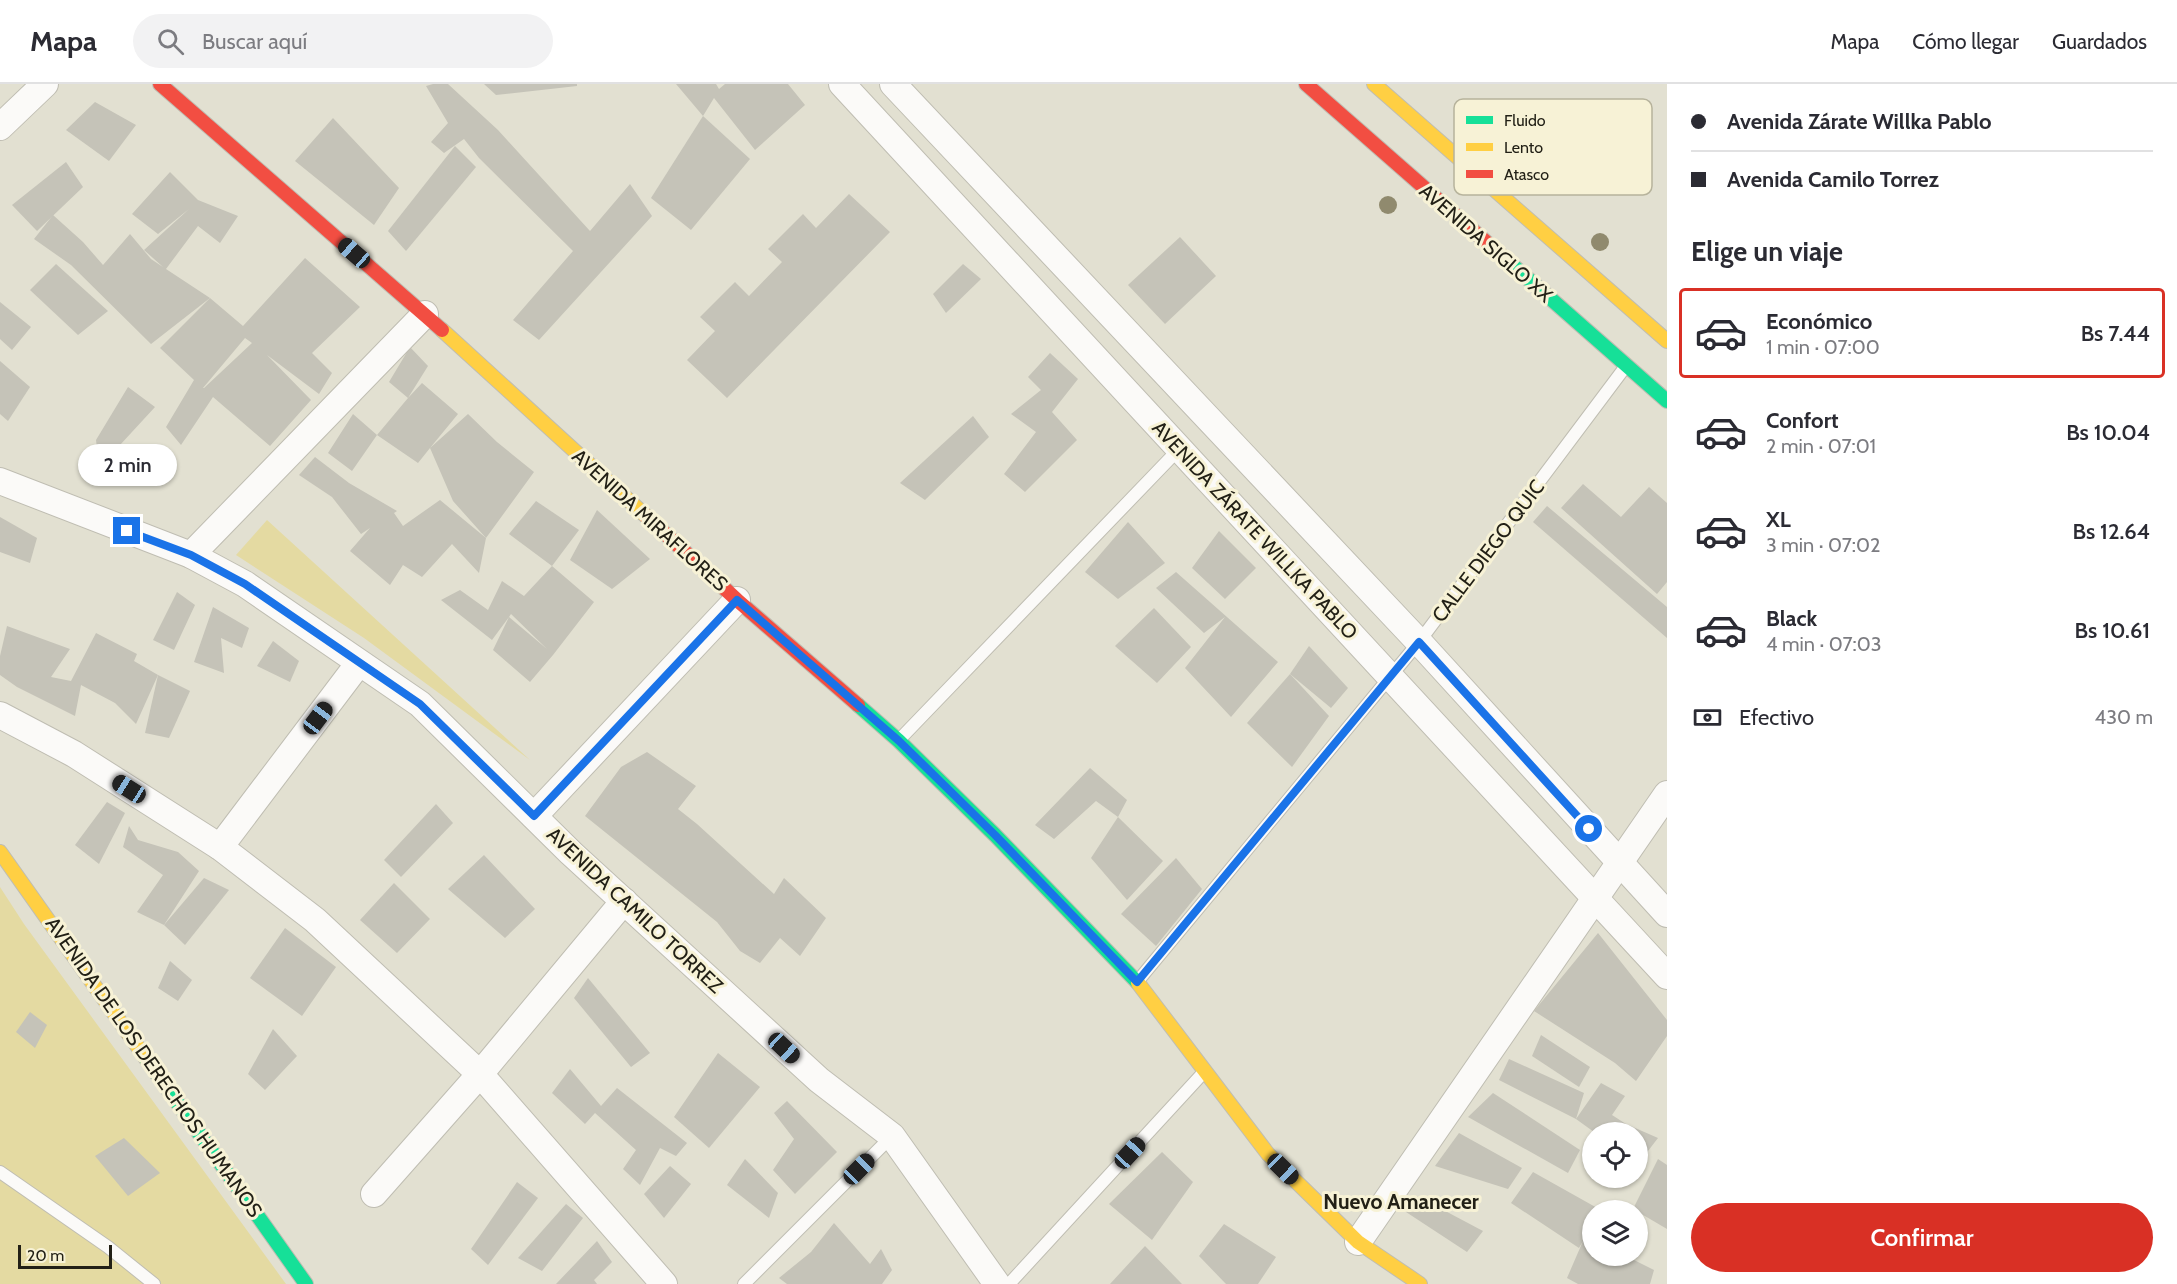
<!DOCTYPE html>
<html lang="es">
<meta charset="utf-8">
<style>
body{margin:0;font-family:Cabin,sans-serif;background:#f2f2f3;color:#2b2b33;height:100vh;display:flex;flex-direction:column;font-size:22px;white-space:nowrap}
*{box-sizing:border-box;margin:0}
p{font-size:20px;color:#7c7c81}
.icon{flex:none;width:33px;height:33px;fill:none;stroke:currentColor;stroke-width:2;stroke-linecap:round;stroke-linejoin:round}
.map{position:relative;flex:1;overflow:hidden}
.drawer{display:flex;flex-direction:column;background:#fff;width:510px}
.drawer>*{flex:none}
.guide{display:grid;align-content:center;height:132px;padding:0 24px;background:#fff}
.controls{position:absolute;left:1582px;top:1038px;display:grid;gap:12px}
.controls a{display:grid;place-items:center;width:66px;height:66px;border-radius:50%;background:#fff;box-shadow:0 2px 4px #0004;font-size:30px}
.scale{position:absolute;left:18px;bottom:15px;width:94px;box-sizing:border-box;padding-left:6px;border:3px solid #222016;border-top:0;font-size:16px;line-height:21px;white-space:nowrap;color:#222016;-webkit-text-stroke:4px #f7f2d6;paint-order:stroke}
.end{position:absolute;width:27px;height:27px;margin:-14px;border:8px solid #1a73e8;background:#fff;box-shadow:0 0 0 3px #fff}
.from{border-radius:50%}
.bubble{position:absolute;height:42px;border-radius:21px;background:#fff;box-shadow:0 2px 4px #0004;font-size:20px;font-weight:600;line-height:42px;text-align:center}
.car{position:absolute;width:18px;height:36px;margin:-18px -9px;border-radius:8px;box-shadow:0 0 4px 2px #0007;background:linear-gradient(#222 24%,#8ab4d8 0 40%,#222 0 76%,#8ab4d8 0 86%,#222 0)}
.guide b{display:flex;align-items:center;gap:21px;height:57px;font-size:22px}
.guide b+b{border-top:2px solid #e1e1e2}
.guide i{width:15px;height:15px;background:#2b2b33}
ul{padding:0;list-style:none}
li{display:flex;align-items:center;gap:18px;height:90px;margin:0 12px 9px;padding:0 12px;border:3px solid transparent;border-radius:6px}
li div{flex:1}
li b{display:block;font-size:22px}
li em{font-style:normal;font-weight:600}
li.active{border-color:#d93025}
li>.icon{width:54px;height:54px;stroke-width:1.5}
h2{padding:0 24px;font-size:27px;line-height:72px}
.pay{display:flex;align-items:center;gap:15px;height:66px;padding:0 24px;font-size:22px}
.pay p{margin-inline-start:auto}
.action{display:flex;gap:12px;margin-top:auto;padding:12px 24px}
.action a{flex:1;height:69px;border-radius:36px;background:#d93025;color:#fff;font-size:24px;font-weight:600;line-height:69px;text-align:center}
header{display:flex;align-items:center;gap:36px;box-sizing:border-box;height:84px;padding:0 30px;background:#fff;border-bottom:2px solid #e1e1e2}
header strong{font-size:28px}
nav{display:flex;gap:33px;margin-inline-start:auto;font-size:21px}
.search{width:420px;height:54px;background:#f2f2f3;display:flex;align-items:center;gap:15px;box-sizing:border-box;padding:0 21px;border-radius:33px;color:#7c7c81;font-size:22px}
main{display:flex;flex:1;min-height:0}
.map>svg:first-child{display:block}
.green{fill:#e4daa2}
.building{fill:#c5c3b8;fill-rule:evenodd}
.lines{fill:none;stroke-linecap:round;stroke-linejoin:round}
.lane-casing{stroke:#bfbdb2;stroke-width:14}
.street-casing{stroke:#bfbdb2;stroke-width:28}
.fast-casing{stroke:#bfbdb2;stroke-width:16}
.slow-casing{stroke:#bfbdb2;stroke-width:16}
.jam-casing{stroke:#bfbdb2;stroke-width:16}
.lane{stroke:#fbfaf8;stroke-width:12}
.street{stroke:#fbfaf8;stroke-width:26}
.fast{stroke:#16e098;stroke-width:14}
.slow{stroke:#ffcf43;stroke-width:14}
.jam{stroke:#f24e42;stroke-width:14}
.tree{fill:#908a6e}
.route{stroke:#1a73e8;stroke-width:8}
.labels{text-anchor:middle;stroke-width:6;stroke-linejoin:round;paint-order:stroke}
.street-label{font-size:20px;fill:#222016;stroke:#f7f2d6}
.neighbourhood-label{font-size:21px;font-weight:bold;fill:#222016;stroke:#f7f2d6}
.key{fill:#f7f2d6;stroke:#b7b39c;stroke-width:1.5}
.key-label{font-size:16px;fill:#222016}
</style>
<header>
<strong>Mapa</strong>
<div class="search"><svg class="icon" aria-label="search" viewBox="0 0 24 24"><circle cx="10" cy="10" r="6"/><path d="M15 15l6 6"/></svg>Buscar aquí</div>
<nav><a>Mapa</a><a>Cómo llegar</a><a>Guardados</a></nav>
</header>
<main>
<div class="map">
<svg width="1667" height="1200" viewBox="0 0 1667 1200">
<rect width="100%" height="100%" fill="#e2e0d1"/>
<!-- green -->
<g class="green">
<polygon points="267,436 530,676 364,554 236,471"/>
<polygon points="0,803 24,840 286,1200 0,1200"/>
</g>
<!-- building -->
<g class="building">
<polygon points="433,0 448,0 498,46 590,147 630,100 652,132 539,256 513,236 573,167 479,74 464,55 444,69 431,58 448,39 426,2"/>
<polygon points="484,0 577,0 577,2 496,11"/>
<polygon points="676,0 716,0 719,5 725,0 788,0 805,21 755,66 714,14 703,32"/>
<polygon points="95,18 136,41 109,77 66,46"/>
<polygon points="703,32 750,75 691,146 651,114"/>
<polygon points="333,34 399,104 374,141 295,77"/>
<polygon points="455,62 476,83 406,167 388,147"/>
<polygon points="66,78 83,103 37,147 12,121"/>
<polygon points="170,88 198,116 238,132 220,159 198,142 166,185 210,214 151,260 71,181 34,155 53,131 83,158 103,181 130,150 151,175 163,183 144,166 189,125 158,150 132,130"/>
<polygon points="849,110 890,148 727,314 687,276 715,247 700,233 735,198 749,212 782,178 768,165 803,130 816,144"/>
<polygon points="1180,153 1216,192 1165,240 1128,201"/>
<path d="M305,174L360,223L312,269L332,289L319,310L267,271L311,316L270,362L213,313L181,361L166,343L194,296L160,264L210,214L243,242ZM245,254L252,259L204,304H203Z"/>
<polygon points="56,180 108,227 78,251 30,206"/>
<polygon points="963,180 981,195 946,229 933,210"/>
<polygon points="0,218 31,243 12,266 0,255"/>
<polygon points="410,263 428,282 408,314 422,299 458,330 430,364 468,330 497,358 534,388 486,454 453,417 430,364 418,379 377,351 352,387 328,369 353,330 377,351 408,314 389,298"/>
<polygon points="1050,269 1078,295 1052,328 1077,356 1025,408 1004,390 1036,348 1011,330 1041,306 1028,293"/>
<polygon points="0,277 30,303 8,337 0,330"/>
<polygon points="128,303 155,323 120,361 134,374 123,391 99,382 96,356"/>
<polygon points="973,332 989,353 925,416 900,399"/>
<polygon points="315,373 349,399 397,427 394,429 403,442 440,416 486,454 479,489 452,460 422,493 403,481 390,501 350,467 370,444 361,450 332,413 299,391"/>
<polygon points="1583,400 1621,433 1649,403 1667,419 1667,498 1657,510 1561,424"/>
<polygon points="536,417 579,446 552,482 509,450"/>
<polygon points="1547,422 1667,523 1667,554 1533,438"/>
<polygon points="597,426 650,475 612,505 570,476"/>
<polygon points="0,433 37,454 30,479 0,468"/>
<polygon points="1128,438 1165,479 1118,515 1085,488"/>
<polygon points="1219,447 1256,484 1225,515 1192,484"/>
<path d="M552,482L594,518L553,571L530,598L493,566L509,533L492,556L441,516L460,506L488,526L502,497L524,512ZM511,530L547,565L509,533Z"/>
<polygon points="1176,488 1278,578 1231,633 1185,584 1225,533 1204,549 1156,504"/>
<polygon points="177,508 195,521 174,566 153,556"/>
<polygon points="213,523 249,544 242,564 221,554 224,589 194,578"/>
<polygon points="1154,524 1191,563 1157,599 1115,562"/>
<polygon points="7,542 70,565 51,593 71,597 96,549 137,570 134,577 158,591 136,640 115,619 81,601 75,632 17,603 0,591 0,572"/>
<polygon points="273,557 299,577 290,598 257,582"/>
<polygon points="1309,562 1348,604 1331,624 1290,590"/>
<polygon points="1290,590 1329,632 1292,683 1247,639"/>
<polygon points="158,591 190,607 169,654 145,649"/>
<polygon points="647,668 696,702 678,725 697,740 774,810 784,794 826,834 800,872 780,854 760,879 740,867 717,838 585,732 621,683"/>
<polygon points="1090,684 1127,716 1118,733 1096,717 1054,755 1035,741"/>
<polygon points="107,718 125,729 99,780 75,761"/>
<polygon points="436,720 453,739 401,793 384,776"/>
<polygon points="1118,733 1163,777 1127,816 1091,774"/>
<polygon points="129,742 138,756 178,768 199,787 164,841 137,828 163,791 123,763"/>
<polygon points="484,771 535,825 505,854 448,805"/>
<polygon points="1176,774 1202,805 1156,862 1121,830"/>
<polygon points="204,794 229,806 185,861 164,841"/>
<polygon points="394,799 430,835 397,869 360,836"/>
<polygon points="285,844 336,883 302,932 250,894"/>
<polygon points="1598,849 1667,936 1667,952 1636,997 1615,979 1534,927"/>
<polygon points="170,877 192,896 178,917 158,904"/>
<polygon points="588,894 650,969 631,983 574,914"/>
<polygon points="30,928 47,941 35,964 16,948"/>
<polygon points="273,945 297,972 265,1006 248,990"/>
<polygon points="1541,951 1590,983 1579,1003 1532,972"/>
<polygon points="718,969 760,1003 709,1064 674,1033"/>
<polygon points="1509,975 1584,1009 1576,1035 1601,999 1625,1012 1612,1031 1626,1040 1658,1054 1638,1080 1638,1048 1594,1048 1576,1035 1499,996"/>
<polygon points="570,985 601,1022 617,1004 687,1059 676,1072 660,1064 640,1101 623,1085 636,1066 595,1029 585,1040 552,1009"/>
<polygon points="1493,1009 1580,1066 1568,1089 1468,1033"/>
<polygon points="787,1017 837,1068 795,1110 773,1086 794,1055 774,1029"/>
<polygon points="1459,1049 1522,1084 1508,1105 1435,1082"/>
<polygon points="124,1054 160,1089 128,1112 95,1072"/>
<polygon points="1162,1068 1193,1098 1152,1156 1109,1120"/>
<polygon points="745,1075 778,1109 769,1134 727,1101"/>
<polygon points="1658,1075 1667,1081 1667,1145 1633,1125"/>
<polygon points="670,1082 691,1100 664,1134 644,1110"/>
<polygon points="1533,1088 1599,1125 1593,1126 1593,1136 1586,1150 1593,1154 1593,1172 1626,1172 1654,1186 1650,1200 1578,1200 1567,1194 1583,1157 1579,1164 1511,1119"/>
<polygon points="517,1098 538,1114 488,1181 471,1165"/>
<polygon points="1417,1112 1483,1147 1467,1168 1406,1128"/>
<polygon points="566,1120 583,1134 542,1187 518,1174"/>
<polygon points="834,1139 870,1180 881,1165 892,1186 882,1200 787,1200 779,1194 811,1168"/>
<polygon points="1224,1140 1276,1173 1258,1200 1226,1200 1199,1172"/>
<polygon points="597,1157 612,1178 594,1196 597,1200 556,1200"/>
<polygon points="1145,1162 1182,1200 1110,1200"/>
</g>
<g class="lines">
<!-- lane casing -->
<g class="lane-casing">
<g id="lane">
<polyline points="899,656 1180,364"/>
<polyline points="1137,898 1419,558 1626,282"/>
<polyline points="0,1088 108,1163 154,1200"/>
<polyline points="744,1200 892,1052"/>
<polyline points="1009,1200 1204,988"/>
</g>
</g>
<!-- street casing -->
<g class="street-casing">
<g id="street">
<polyline points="842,0 1667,892"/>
<polyline points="893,0 1419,558 1667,830"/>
<polyline points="0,43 45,0"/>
<polyline points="0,397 191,471 245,500 420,620 571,769 819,996 892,1052 997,1200"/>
<polyline points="191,471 425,230"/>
<polyline points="0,631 74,670 220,763 315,836 480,990 664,1200"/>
<polyline points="534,732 737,516"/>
<polyline points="220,763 359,579"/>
<polyline points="374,1110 480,990 624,817"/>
<polyline points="1358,1158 1667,710"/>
</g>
</g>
<!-- fast casing -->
<g class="fast-casing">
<g id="fast">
<polyline points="1501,171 1667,317"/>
<polyline points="858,621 899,657 995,751 1138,899"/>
<polyline points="145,973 306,1200"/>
</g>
</g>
<!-- slow casing -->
<g class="slow-casing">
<g id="slow">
<polyline points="1374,0 1667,257"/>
<polyline points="442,246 646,432"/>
<polyline points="0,768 145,973"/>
<polyline points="1138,899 1268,1070 1358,1158 1420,1200"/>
</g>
</g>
<!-- jam casing -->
<g class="jam-casing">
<g id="jam">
<polyline points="160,0 442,246"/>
<polyline points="1306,0 1501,171"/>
<polyline points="646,432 737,516 858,621"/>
</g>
</g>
<!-- lane -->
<use href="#lane" class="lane"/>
<!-- street -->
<use href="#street" class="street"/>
<!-- fast -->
<use href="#fast" class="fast"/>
<!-- slow -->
<use href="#slow" class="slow"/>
<!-- jam -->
<use href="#jam" class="jam"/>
</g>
<!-- trees -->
<g class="tree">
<circle cx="1388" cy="121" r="9"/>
<circle cx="1600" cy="158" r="9"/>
</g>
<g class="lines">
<!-- route -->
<polyline class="route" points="127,447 191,471 245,500 420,620 534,732 737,516 899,657 995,751 1137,898 1419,558 1589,745"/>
</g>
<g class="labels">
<!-- street labels -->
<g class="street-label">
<text transform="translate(1486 159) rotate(41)" y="7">AVENIDA SIGLO XX</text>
<text transform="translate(650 436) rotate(42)" y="7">AVENIDA MIRAFLORES</text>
<text transform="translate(1255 446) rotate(47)" y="7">AVENIDA ZÁRATE WILLKA PABLO</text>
<text transform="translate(1488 467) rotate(-53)" y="7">CALLE DIEGO QUIC</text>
<text transform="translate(635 826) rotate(43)" y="7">AVENIDA CAMILO TORREZ</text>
<text transform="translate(154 983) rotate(55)" y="7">AVENIDA DE LOS DERECHOS HUMANOS</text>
</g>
<!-- neighbourhood labels -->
<g class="neighbourhood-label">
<text x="1401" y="1125">Nuevo Amanecer</text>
</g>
</g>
<!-- legend -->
<rect x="1454" y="15" width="198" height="96" rx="9" class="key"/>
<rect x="1466" y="32" width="27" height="8" fill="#16e098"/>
<rect x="1466" y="59" width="27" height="8" fill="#ffcf43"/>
<rect x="1466" y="86" width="27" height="8" fill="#f24e42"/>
<g class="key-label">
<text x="1504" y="42">Fluido</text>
<text x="1504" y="69">Lento</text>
<text x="1504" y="96">Atasco</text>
</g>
</svg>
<div class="controls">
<a><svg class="icon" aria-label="locate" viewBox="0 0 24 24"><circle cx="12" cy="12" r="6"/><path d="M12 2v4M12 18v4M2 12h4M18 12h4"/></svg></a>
<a><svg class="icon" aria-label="layers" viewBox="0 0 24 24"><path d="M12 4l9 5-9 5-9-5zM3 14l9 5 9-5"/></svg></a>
</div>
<div class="scale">20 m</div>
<i class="end from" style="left:1589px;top:745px"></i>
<i class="end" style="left:127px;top:447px"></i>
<div class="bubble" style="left:78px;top:360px;width:99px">2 min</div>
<i class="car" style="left:354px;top:169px;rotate:311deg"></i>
<i class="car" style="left:318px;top:634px;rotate:37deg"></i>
<i class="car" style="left:129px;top:705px;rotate:302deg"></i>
<i class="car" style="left:784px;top:964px;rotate:133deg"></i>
<i class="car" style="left:1130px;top:1069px;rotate:43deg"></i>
<i class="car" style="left:859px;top:1085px;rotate:45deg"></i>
<i class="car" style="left:1283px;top:1085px;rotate:134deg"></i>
</div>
<section class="drawer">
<div class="guide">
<b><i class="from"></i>Avenida Zárate Willka Pablo</b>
<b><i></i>Avenida Camilo Torrez</b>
</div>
<h2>Elige un viaje</h2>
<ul>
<li class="active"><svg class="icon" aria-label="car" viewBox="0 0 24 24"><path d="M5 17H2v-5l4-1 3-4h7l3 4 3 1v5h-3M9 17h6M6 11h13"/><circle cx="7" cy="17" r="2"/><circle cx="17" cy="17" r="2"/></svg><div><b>Económico</b><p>1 min · 07:00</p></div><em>Bs 7.44</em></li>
<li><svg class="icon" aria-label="car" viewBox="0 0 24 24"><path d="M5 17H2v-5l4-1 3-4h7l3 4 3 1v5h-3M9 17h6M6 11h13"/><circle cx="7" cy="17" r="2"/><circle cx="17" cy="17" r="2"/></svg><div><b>Confort</b><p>2 min · 07:01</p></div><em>Bs 10.04</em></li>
<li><svg class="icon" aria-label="car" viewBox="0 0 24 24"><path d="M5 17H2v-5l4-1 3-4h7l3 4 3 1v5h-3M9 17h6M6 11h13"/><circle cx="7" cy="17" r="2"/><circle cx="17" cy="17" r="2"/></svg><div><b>XL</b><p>3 min · 07:02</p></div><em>Bs 12.64</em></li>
<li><svg class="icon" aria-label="car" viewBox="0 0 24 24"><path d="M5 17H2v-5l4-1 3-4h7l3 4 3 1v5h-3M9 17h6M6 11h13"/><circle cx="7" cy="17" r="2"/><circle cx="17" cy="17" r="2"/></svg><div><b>Black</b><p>4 min · 07:03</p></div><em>Bs 10.61</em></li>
</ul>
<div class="pay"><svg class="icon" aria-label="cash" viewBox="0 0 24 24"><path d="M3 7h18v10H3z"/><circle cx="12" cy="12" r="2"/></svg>Efectivo<p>430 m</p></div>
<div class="action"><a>Confirmar</a></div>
</section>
</main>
